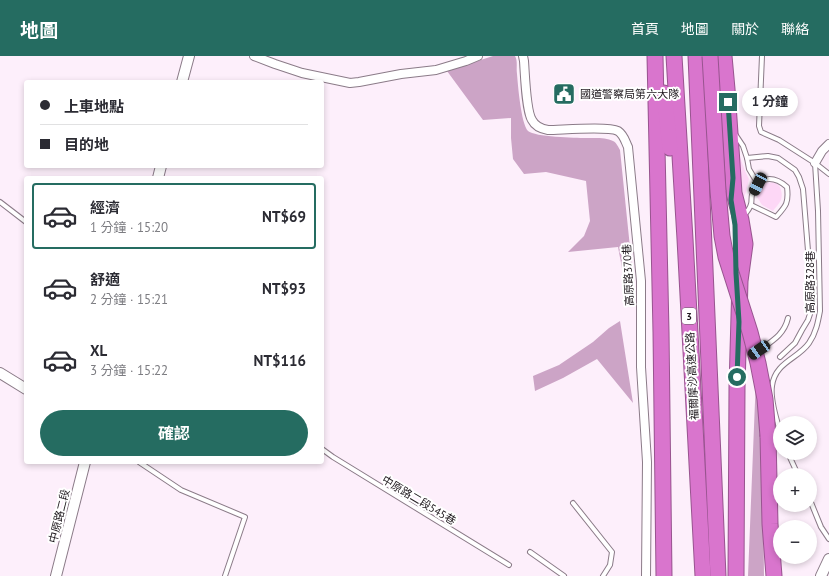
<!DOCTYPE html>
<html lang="zh-TW">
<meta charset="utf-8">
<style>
body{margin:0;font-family:"PT Sans","Noto Sans TC",sans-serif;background:#f7f7f7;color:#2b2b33;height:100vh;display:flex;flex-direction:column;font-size:15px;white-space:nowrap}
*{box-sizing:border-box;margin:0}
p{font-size:13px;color:#7c7c81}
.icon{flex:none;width:22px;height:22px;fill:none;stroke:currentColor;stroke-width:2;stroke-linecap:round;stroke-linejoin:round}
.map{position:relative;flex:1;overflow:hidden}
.panel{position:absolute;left:24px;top:120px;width:300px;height:288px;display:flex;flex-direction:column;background:#fff;border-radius:4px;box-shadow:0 2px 6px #0003}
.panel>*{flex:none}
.banner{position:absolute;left:24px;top:24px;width:300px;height:88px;border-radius:4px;box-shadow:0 2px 6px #0003;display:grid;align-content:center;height:88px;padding:0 16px;background:#fff}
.controls{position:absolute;left:773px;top:360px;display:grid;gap:8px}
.controls a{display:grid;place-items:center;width:44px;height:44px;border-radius:50%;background:#fff;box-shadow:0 2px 6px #0003;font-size:20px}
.end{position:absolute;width:18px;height:18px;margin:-9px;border:5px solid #256c61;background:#fff;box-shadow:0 0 0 2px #fff}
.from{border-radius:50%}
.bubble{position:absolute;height:28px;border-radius:14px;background:#fff;box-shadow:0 2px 6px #0003;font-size:13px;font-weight:700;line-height:28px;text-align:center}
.car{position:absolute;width:12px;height:24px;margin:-12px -6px;border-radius:5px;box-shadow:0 0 3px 1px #0007;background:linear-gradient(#222 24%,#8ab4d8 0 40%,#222 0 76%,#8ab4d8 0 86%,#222 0)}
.banner b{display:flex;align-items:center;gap:14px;height:38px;font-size:15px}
.banner b+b{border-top:1px solid #e1e1e2}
.banner i{width:10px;height:10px;background:#2b2b33}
ul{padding:7px 0 0;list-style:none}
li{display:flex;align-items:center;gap:12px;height:66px;margin:0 8px 6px;padding:0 8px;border:2px solid transparent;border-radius:4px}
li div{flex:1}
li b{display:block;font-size:15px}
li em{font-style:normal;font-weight:700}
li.selected{border-color:#256c61}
li>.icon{width:36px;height:36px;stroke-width:1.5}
.action{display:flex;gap:8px;margin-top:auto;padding:8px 16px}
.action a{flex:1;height:46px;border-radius:24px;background:#256c61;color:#fff;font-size:16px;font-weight:700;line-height:46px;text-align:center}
header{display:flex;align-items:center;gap:24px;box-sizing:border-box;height:56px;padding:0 20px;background:#256c61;color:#fff}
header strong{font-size:19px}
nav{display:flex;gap:22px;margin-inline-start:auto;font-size:14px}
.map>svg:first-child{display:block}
.green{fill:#fdd7f6}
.forest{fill:#cca4c6}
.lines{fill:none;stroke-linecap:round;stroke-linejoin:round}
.service-casing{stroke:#8b7b88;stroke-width:6}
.minor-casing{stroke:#8b7b88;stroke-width:10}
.tertiary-casing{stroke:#8b7b88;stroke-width:12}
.motorway-casing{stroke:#98548f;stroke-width:17}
.service{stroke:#fff;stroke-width:4}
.minor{stroke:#fff;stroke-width:8}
.tertiary{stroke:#fff;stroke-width:10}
.motorway{stroke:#d975cd;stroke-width:15}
.motorway-bridge-casing{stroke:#98548f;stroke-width:17;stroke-linecap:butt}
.motorway-bridge{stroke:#d975cd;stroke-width:15}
.route{stroke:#256c61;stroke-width:5}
.labels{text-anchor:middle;stroke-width:4;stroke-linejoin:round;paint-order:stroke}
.shield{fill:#fff;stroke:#625d61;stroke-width:1}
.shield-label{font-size:10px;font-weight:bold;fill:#1e181d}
.poi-label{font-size:11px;fill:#1e181d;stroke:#fff;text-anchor:start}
.street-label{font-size:11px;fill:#1e181d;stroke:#fff}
</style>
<header>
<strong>地圖</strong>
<nav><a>首頁</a><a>地圖</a><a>關於</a><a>聯絡</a></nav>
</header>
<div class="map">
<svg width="829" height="520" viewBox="0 0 829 520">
<rect width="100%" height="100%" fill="#fdeffb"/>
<!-- green -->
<g class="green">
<polygon points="735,87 745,115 749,123 746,136 742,146"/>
<path d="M765,127C772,126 779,126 781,134C782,137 782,141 781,144C779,148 775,152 773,155L762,149L757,141C758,134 759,131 765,127Z"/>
</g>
<!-- forest -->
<g class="forest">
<path d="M493,0H515C518,5 516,12 517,18C518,30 521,67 528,75C535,81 575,82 586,82C593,82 606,81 613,85C617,87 618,91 620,94L632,211L622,212L618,191L568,196L584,180L590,165L586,125L546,116L524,118L513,103L511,82V62L483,64L447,15Z"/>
<polygon points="620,265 633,347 597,303 563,322 535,335 533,320 559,309 593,286 609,272"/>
<polygon points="766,310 762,336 764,520 748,520 756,321"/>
</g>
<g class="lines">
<!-- service casing -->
<g class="service-casing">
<g id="service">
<polyline points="762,0 759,70 761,76 779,84 815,107 829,118"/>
<polyline points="735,78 743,90 747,102 749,113 758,128"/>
<polyline points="747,102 768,100 778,102 795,114 799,121 803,133 812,244 811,255 808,264 802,274 795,287 780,301"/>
<polyline points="0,146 26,166"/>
<path d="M744,159C747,156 750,152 751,148C752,145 751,142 752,139C758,120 773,119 787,131C789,147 786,150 776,161L751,149"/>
<path d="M758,295C772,285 784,279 788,262"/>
<path d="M780,375C776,362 770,343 772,330C775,306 798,303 809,287C816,277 818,266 820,255L818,155L815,107"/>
<polyline points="322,393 333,401 509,509"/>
<polyline points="788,397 798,419"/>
<polyline points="139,406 181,434 245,461 225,520"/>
<polyline points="810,444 821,471 829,483"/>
<polyline points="573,447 612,496 610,509 603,520"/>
<polyline points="530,496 564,520"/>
</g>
</g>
<!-- minor casing -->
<g class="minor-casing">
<g id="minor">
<polyline points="254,0 275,8 302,17 350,27 359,26 401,18 436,14 466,5 478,0"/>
<path d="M523,0L524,5C525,18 526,55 532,64C535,70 542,73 548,74C561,74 608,70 618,75C624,79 625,85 628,91L641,225V311L647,406L646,520"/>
<polyline points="815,107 822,95 829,88"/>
</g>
</g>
<!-- tertiary casing -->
<g class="tertiary-casing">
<g id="tertiary">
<polyline points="182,26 189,0"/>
<polyline points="158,122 161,110"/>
<polyline points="0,317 26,333"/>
<polyline points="56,520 85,406"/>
<polyline points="821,520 829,503"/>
</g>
</g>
<!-- motorway casing -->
<g class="motorway-casing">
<g id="motorway">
<polyline points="655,0 661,276 664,520"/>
<polyline points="674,0 685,183 703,520"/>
<polyline points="696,0 718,520"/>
<polyline points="724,0 727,33 734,137 741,164 745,188 740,225 737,331 736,520"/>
<polyline points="664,37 670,92"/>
<polyline points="768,380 770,468 774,520"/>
</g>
</g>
<!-- service -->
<use href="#service" class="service"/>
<!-- minor -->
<use href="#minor" class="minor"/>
<!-- tertiary -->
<use href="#tertiary" class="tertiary"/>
<!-- motorway -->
<use href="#motorway" class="motorway"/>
<!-- motorway-bridge casing -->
<g class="motorway-bridge-casing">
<polyline id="motorway-bridge" points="710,0 718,135 722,180 726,201 750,276 758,307 765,343 768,380"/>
</g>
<!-- motorway-bridge -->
<use href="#motorway-bridge" class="motorway-bridge"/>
</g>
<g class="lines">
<!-- route -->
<polyline class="route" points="728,46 733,122 731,144 735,169 736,217 739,266 737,321"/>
</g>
<!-- icons -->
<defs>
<g id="civic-square" transform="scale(1.15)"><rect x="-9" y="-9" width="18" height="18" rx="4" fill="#256c61" stroke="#fff"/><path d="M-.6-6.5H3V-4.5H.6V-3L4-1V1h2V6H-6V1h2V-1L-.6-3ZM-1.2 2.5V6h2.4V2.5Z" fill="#fff"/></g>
</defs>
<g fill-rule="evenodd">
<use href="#civic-square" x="564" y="38"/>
</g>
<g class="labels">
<!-- shield labels -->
<rect class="shield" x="682" y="252" width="14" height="16" rx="3"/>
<g class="shield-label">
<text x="689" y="264">3</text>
</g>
<!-- poi labels -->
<g class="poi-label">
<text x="580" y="42">國道警察局第六大隊</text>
</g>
<!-- street labels -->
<g class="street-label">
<text transform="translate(628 219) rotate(-93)" y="4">高原路370巷</text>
<text transform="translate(810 226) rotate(-90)" y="4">高原路328巷</text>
<text transform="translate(692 320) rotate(-93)" y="4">福爾摩沙高速公路</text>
<text transform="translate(419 444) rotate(31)" y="4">中原路二段545巷</text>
<text transform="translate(59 460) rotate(-76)" y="4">中原路二段</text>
</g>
</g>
</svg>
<div class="controls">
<a><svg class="icon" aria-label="layers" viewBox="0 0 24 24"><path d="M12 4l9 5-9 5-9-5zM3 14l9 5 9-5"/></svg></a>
<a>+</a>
<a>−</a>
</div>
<i class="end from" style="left:737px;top:321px"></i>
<i class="end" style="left:728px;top:46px"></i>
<div class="bubble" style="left:742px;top:32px;width:56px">1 分鐘</div>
<i class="car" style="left:758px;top:128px;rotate:207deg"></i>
<i class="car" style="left:759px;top:294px;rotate:236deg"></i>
<div class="banner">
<b><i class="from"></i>上車地點</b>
<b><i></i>目的地</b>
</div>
<section class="panel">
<ul>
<li class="selected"><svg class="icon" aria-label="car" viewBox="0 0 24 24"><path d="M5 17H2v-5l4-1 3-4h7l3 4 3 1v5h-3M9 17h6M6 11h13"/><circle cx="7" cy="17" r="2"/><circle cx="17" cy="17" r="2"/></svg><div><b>經濟</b><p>1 分鐘 · 15:20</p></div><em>NT$69</em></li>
<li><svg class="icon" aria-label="car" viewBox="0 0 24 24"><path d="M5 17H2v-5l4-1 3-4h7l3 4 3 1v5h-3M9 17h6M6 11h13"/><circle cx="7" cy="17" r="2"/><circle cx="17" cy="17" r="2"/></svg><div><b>舒適</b><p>2 分鐘 · 15:21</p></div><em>NT$93</em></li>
<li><svg class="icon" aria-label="car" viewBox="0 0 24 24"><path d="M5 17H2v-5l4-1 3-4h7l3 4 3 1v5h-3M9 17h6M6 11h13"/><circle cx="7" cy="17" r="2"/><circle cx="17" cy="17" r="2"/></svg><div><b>XL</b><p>3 分鐘 · 15:22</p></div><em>NT$116</em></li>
</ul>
<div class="action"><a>確認</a></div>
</section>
</div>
